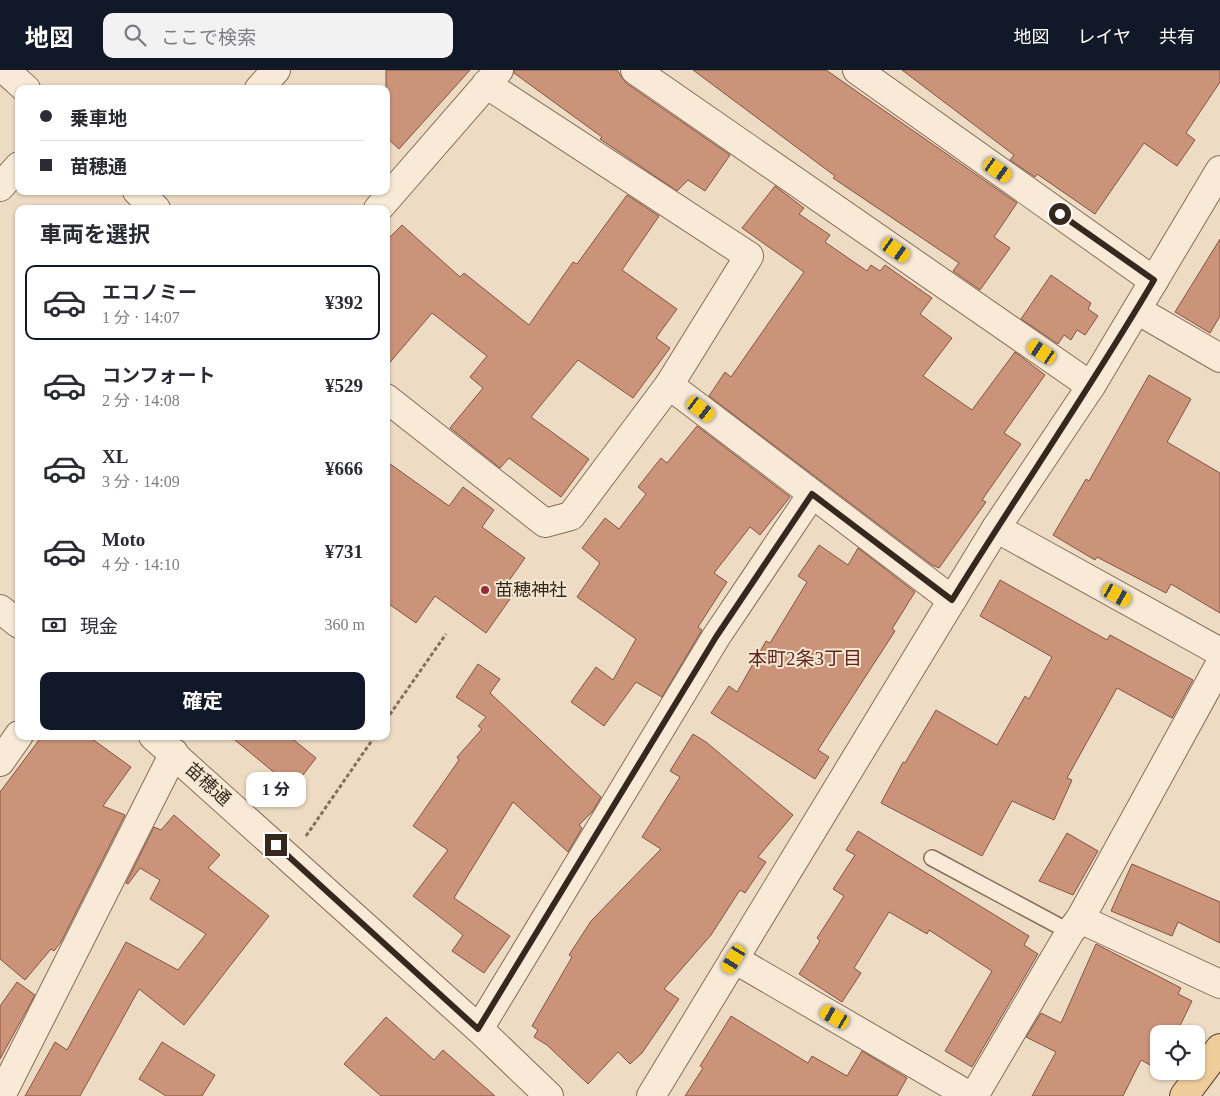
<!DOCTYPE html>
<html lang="ja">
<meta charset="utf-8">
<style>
body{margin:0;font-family:"Times New Roman","Noto Sans JP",serif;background:#f2f2f3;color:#2b2b33;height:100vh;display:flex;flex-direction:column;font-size:19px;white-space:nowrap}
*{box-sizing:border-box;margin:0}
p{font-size:16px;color:#7c7c81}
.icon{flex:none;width:28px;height:28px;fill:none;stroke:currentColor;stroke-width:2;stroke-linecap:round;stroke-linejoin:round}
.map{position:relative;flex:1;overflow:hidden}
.details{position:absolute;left:15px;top:135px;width:375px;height:535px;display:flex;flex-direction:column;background:#fff;border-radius:10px;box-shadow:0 1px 4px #0004}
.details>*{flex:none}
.hud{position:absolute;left:15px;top:15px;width:375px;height:110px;border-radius:10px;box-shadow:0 1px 4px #0004;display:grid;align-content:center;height:110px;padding:0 25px;background:#fff}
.tools{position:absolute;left:1150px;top:955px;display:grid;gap:10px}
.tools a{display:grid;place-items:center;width:55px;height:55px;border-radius:10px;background:#fff;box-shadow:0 1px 4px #0004;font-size:25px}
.end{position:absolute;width:22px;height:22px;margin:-11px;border:6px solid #37281e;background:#fff;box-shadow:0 0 0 2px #fff}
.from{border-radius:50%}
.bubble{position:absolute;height:35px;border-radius:10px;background:#fff;box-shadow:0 1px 4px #0004;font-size:16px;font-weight:700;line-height:35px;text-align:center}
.car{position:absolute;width:15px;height:30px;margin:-15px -8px;border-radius:6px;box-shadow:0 0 4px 1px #0007;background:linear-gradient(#f5c518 24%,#345 0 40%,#f5c518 0 76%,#345 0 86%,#f5c518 0)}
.hud b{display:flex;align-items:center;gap:18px;height:48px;font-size:19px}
.hud b+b{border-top:1px solid #e1e1e2}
.hud i{width:12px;height:12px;background:#2b2b33}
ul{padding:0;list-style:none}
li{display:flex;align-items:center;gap:15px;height:75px;margin:0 10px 8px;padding:0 15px;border:2px solid transparent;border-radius:10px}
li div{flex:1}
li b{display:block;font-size:19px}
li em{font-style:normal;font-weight:700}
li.active{border-color:#111827}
li>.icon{width:45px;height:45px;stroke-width:1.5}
h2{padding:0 25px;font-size:22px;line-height:60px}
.pay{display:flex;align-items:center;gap:12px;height:55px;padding:0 25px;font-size:19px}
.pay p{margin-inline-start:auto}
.primary-button{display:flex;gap:10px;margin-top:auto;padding:10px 25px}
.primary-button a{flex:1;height:58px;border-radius:10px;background:#111827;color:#fff;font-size:20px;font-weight:700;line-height:58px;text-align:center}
header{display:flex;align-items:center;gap:30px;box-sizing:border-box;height:70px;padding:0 25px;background:#111827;color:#fff}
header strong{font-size:24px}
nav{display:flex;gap:28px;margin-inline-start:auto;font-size:18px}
.search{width:350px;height:45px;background:#f2f2f3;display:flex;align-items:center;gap:12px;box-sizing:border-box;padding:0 18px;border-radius:10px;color:#7c7c81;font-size:19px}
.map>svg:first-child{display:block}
.building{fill:#ca937a;stroke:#855541}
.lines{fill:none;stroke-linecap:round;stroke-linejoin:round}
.service-casing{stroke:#876d5a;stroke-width:18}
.minor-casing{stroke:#876d5a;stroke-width:30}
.tertiary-casing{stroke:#876d5a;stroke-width:30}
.primary-casing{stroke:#543c2e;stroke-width:30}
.path{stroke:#876d5a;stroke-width:3;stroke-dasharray:4 2.5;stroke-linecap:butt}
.service{stroke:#f8ead6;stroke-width:15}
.minor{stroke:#f8ead6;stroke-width:28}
.tertiary{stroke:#f8ead6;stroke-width:28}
.primary{stroke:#efcd9b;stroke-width:28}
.route{stroke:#37281e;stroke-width:6}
.poi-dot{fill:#942c37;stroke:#f4e7d2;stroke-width:2}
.labels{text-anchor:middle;stroke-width:4;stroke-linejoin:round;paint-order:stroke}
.poi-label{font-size:18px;fill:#37281e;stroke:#f4e7d2;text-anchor:start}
.street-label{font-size:18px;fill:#37281e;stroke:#f4e7d2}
.neighbourhood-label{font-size:19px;fill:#62261e;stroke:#f4e7d2}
</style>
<header>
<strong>地図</strong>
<div class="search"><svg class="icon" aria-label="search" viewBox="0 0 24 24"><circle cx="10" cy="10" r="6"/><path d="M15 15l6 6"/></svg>ここで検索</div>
<nav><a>地図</a><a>レイヤ</a><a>共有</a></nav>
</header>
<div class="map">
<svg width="1220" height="1026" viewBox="0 0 1220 1026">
<rect width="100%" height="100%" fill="#eddcc3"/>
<!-- building -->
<g class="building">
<polygon points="386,0 470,0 399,79 386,67"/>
<polygon points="514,0 617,0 626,13 730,85 705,121 688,110 677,121 600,69 602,67 514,3"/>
<polygon points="693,0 826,0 1017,133 994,167 1010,178 980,220 953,201 959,193 833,108 835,106"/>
<polygon points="902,0 1220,0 1220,12 1186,63 1195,70 1177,96 1144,73 1095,144 1037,104 1035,107 1010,90 1014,85"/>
<polygon points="775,116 804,138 799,144 830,165 825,172 867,201 871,195 880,201 885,195 932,228 920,244 952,268 923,306 972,340 1015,282 1045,305 1004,363 1021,374 982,430 986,432 939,498 932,495 709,326 725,302 731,307 804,202 742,158"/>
<polygon points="627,125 659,146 622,200 677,239 656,268 670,278 633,328 578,290 531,347 589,389 561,427 509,388 500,398 450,358 483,318 470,307 487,286 432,243 386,297 386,171 402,155 460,207 464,203 529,255 573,192 577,194"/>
<polygon points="1220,169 1220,246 1210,263 1175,242"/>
<polygon points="1051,205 1091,233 1088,239 1098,246 1085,265 1077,260 1071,270 1064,265 1058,274 1021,249"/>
<polygon points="1149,305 1191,329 1167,372 1220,403 1220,543 1171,514 1166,523 1097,487 1095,490 1053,465 1086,409 1089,411"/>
<polygon points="697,356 790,427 760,465 750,457 714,503 727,512 698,557 702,560 662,627 636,612 604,656 571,632 596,597 613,610 636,569 577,527 600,493 582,478 605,448 619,459 646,424 638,417 661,388 667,393"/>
<polygon points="386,391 449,436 463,417 494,440 482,457 525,488 508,512 517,519 486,563 435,526 416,553 386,532"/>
<polygon points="819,475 848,495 858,478 915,522 892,559 895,561 818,680 829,687 815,709 711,643 729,616 737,622 766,571 770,573 807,512 798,506"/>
<polygon points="1000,510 1107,570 1110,565 1193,610 1172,648 1117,618 1067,708 1072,710 1054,750 1012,731 982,786 881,733 903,692 905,693 936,640 997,675 1025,626 1029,629 1052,587 980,546"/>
<polygon points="478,594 500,609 490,623 601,727 593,741 579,755 582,758 568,782 513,732 454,828 510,866 484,903 452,881 463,865 413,826 448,780 413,756 459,690 457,687 482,659 478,656 486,647 456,627"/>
<polygon points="693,664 706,672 793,745 758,787 766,792 745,823 740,820 711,865 664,919 679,929 642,983 630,994 618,982 588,1014 547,975 534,967 538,960 532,956 572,887 569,885 591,851 661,779 642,767 680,707 670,701"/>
<polygon points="42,666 88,666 131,697 103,736 125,745 61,872 54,881 51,879 25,910 0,889 0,722"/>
<polygon points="230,666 289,666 316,688 293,718"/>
<polygon points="174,745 220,785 208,798 269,846 184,955 139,919 80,1026 25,1026 55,972 67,980 126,872 178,900 206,864 150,829 160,810 140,798 128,814 126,813 154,757 161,760"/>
<polygon points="858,761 1029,866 1024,875 1038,884 972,997 945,981 992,901 929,860 927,864 889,842 854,898 861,903 842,932 799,904 820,871 817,868 844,826 833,819 855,785 846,780"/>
<polygon points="1067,763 1098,781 1073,825 1039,811"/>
<polygon points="1132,794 1220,832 1220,873 1178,852 1172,866 1111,841"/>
<polygon points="1096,874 1181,918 1178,924 1192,931 1176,964 1159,964 1159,1000 1141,990 1123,1026 1032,1026 1056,982 1026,967 1041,943 1061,953"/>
<polygon points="17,912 35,925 0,989 0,936"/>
<polygon points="731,946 808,993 812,986 847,1006 862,981 907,1008 897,1026 685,1026 703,998 700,996"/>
<polygon points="386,947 434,990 443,980 495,1026 381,1026 344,994"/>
<polygon points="162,972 215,1005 202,1026 166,1026 139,1009"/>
</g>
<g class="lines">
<!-- service casing -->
<g class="service-casing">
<polyline id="service" points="932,788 1070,862"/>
</g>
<!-- minor casing -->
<g class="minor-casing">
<g id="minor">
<polyline points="5,0 26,19"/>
<polyline points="635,0 1091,316"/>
<polyline points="857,0 1154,211"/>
<polyline points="486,14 749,186 669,315"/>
<polyline points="259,19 276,0"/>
<polyline points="0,117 19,96"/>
<polyline points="137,121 156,139"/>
<polyline points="378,139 499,0"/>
<polyline points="1137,240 1220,288"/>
<polyline points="386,328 545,453 571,446 669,315 952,530"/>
<polyline points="996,458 1220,582"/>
<polyline points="0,692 19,665"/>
<polyline points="1080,849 1220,914"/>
<polyline points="734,889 970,1026"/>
<polyline points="479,959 716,567 812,424"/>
<polyline points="1,1026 174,683"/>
<polyline points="651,1026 952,530 996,458 1091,316 1220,100"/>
<polyline points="974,1026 1070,862 1080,849 1220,594"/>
</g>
</g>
<!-- tertiary casing -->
<g class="tertiary-casing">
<g id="tertiary">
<polyline points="0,539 19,554"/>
<polyline points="153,666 479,959 549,1026"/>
</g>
</g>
<!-- primary casing -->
<g class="primary-casing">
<polyline id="primary" points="1184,1026 1220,978"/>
</g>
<!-- path -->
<g class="path">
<polyline points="386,650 446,564"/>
<polyline points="306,766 375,666"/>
</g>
<!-- service -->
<use href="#service" class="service"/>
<!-- minor -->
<use href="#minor" class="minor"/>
<!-- tertiary -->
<use href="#tertiary" class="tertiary"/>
<!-- primary -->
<use href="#primary" class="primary"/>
</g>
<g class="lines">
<!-- route -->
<path class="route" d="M276,775L478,959L716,567L812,424L952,530C1018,423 1090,319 1154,210L1060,144"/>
</g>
<!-- markers -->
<circle class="poi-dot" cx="485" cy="520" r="5"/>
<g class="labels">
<!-- poi labels -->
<g class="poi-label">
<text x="495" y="526">苗穂神社</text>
</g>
<!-- street labels -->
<g class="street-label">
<text transform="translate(208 714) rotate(42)" y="6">苗穂通</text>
</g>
<!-- neighbourhood labels -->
<g class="neighbourhood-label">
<text x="805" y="595">本町2条3丁目</text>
</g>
</g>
</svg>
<div class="tools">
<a><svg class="icon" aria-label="locate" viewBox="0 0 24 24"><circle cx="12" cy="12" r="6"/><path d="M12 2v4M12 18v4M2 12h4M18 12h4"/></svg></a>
</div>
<i class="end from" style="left:1060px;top:144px"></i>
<i class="end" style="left:276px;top:775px"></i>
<div class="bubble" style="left:246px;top:702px;width:60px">1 分</div>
<i class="car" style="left:998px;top:100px;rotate:125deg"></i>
<i class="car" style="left:896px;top:180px;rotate:125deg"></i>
<i class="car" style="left:1042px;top:282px;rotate:304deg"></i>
<i class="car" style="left:701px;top:339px;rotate:127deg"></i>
<i class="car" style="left:1117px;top:525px;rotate:119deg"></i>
<i class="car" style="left:734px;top:889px;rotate:211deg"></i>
<i class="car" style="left:835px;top:947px;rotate:300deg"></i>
<div class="hud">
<b><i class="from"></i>乗車地</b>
<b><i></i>苗穂通</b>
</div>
<section class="details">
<h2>車両を選択</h2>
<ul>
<li class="active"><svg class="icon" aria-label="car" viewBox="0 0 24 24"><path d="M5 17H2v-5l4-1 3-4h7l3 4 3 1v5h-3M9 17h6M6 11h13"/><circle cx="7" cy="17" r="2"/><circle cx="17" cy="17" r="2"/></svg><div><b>エコノミー</b><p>1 分 · 14:07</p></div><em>¥392</em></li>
<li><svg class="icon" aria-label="car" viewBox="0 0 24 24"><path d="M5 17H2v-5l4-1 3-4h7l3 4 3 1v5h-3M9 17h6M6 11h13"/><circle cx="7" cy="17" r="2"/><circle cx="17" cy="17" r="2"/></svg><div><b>コンフォート</b><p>2 分 · 14:08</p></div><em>¥529</em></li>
<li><svg class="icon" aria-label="car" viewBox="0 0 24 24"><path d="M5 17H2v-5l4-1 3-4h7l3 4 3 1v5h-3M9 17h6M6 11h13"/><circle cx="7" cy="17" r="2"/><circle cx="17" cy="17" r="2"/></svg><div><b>XL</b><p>3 分 · 14:09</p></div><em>¥666</em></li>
<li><svg class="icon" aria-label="car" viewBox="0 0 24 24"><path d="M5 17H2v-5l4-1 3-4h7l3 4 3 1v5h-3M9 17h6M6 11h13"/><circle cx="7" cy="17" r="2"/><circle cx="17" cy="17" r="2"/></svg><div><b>Moto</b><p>4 分 · 14:10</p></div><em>¥731</em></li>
</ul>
<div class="pay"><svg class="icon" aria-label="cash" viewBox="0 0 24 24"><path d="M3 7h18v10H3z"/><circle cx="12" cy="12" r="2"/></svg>現金<p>360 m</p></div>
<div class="primary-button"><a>確定</a></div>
</section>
</div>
